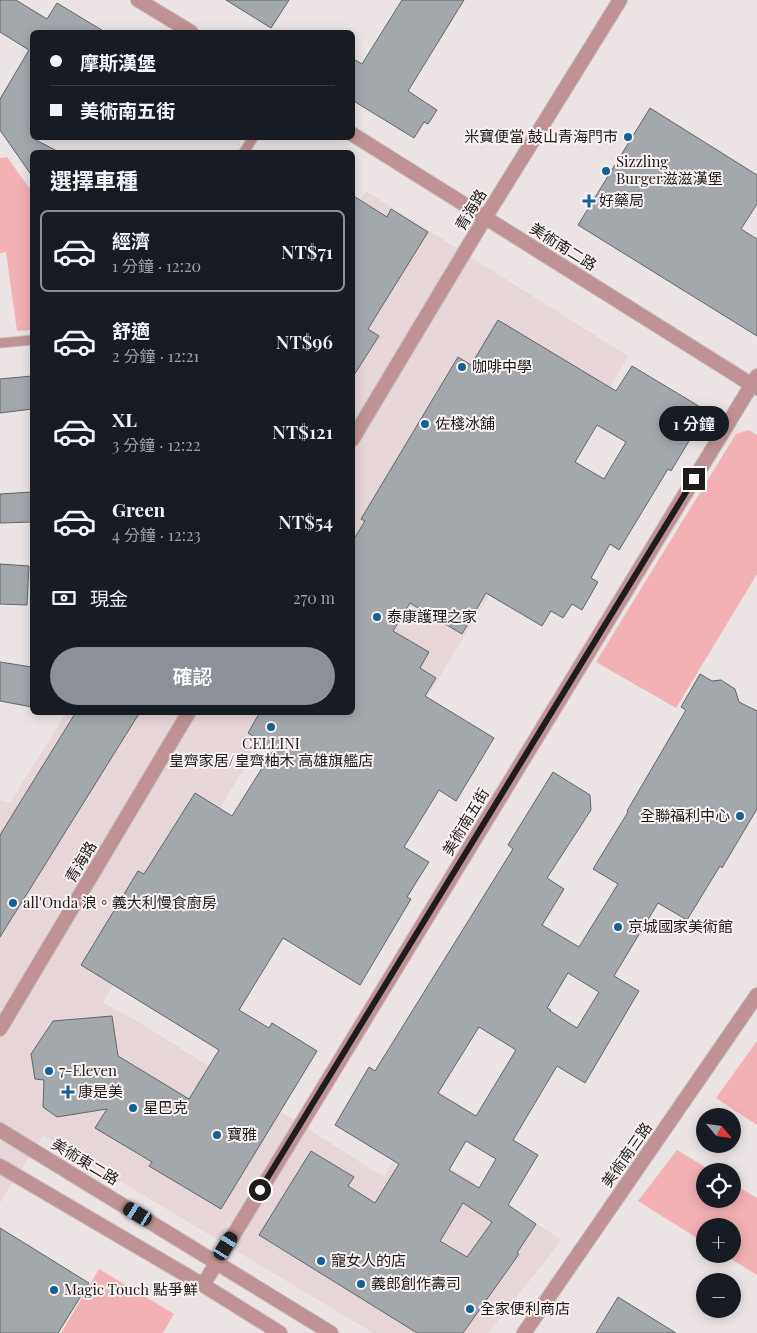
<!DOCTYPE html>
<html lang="zh-TW">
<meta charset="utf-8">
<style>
body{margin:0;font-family:"Playfair Display","Noto Sans TC",serif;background:#242831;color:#f1f3f6;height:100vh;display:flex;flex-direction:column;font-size:19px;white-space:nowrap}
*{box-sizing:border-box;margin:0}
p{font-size:16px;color:#9ea1a6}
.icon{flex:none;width:28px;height:28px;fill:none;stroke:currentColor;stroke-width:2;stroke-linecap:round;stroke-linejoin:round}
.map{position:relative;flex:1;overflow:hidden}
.sheet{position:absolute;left:30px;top:150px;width:325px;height:565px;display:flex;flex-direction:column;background:#171b24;border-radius:8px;box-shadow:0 2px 12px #0003}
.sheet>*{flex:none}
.banner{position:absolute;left:30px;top:30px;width:325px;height:110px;border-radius:8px;box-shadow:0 2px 12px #0003;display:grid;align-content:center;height:110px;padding:0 20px;background:#171b24}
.needle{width:32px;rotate:119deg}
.buttons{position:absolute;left:696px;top:1108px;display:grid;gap:10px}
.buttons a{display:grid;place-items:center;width:45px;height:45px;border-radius:50%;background:#171b24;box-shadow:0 2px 12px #0003;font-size:25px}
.end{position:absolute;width:22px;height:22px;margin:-11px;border:6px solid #1e1c1c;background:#fff;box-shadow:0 0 0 2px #fff}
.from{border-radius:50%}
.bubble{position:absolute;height:35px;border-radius:18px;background:#171b24;box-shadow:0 2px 12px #0003;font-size:16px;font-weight:600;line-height:35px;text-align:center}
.car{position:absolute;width:15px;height:30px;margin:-15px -8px;border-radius:6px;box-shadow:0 0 4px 1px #0007;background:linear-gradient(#222 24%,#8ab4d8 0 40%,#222 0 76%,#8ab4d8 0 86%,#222 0)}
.banner b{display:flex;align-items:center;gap:18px;height:48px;font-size:19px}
.banner b+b{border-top:1px solid #363941}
.banner i{width:12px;height:12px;background:#f1f3f6}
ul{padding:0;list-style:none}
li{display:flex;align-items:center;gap:15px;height:82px;margin:0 10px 8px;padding:0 10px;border:2px solid transparent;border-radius:8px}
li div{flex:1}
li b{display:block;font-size:19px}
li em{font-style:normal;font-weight:600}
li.active{border-color:#8c9099}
li>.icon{width:45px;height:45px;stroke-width:1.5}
h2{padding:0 20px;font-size:22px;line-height:60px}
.pay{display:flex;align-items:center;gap:12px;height:55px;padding:0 20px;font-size:19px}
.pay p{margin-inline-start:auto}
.cta{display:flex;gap:10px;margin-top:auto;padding:10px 20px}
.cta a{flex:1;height:58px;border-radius:30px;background:#8c9099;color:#fff;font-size:20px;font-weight:600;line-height:58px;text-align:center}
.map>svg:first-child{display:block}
.built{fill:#e7d6d7}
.green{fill:#f3b0b5}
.building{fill:#a3a8ad;stroke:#61666a;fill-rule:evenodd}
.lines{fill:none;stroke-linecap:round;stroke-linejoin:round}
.service-casing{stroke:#c7c0c0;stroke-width:11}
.minor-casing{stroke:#c7c0c0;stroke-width:16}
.tertiary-casing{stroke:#c7c0c0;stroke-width:16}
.service{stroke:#c19295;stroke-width:9}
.minor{stroke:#c19295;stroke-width:14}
.tertiary{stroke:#c19295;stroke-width:14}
.route{stroke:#1e1c1c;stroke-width:6}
.poi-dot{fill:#136295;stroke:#f9f1f2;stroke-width:2}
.labels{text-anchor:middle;stroke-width:4;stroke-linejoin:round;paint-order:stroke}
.poi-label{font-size:15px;fill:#1e1c1c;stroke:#f9f1f2;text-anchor:start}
.street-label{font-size:15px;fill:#1e1c1c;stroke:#f9f1f2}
</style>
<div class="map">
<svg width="757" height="1333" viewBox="0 0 757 1333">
<rect width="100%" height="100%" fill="#ece4e4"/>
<!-- built -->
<polygon class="built" points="366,191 628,356 490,594 362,804 260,742 103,1002 147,1027 384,1177 406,1139 562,1240 488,1333 373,1333 43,1135 0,1203 0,800 10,803 66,713 352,712 352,216"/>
<!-- green -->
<g class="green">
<polygon points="7,157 32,192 32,330 17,331 6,252 0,253 0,158"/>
<polygon points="749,430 757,435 757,574 676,708 596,662 736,434"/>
<polygon points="757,1041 757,1125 716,1098"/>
<polygon points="677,1150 712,1171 705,1171 705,1199 732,1199 733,1184 757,1198 757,1275 723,1254 732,1254 732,1226 705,1226 705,1243 638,1201"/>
<polygon points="99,1269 174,1314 163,1333 61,1333"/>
</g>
<!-- building -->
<g class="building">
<polygon points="0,0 16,0 47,19 57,3 105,32 32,32 32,138 59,152 32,152 32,176 0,130 0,99 29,50 0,32"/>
<polygon points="226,0 289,0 271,28"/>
<polygon points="402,0 464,0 408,91 437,110 428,124 424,122 414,138 352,100 352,58 362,64"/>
<polygon points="650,108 757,175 757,204 741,229 757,239 757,336 578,225"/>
<polygon points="352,195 387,217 391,209 428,232 368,329 379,336 352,378"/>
<path d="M498,320L616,391L632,366L707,411L671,471L668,469L619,550L610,544L591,578L598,582L582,610L572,604L563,618L551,611L542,626L486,593L462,634L410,603L393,631L429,652L420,668L436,678L425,696L494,738L456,801L439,790L404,847L429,862L407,897L411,899L360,985L283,938L239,1010L269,1028L272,1023L317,1051L221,1209L149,1166L152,1162L95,1128L107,1109L57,1117L43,1107L44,1080L35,1079L31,1054L53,1021L112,1016L118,1056L189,1099L219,1050L81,965L138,871L144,874L195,793L232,816L274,749L248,733L260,712H352V542L365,521L361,519L458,357L471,365ZM597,425L626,442L604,479L575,462Z"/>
<polygon points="32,376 32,409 0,413 0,379"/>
<polygon points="32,492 32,522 0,523 0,494"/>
<polygon points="0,564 29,566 27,605 0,604"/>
<polygon points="0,662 32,667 32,707 0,701"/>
<path d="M700,674L712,681L721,680L735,689L739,702L757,711V809L722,868L720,866L687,920L658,903L614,976L639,991L585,1083L557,1066L513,1140L538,1155L508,1205L536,1224L517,1253L519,1254L463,1333H417L259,1235L311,1151L354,1177L348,1186L375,1203L399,1164L335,1125L369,1067L375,1071L513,849L508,845L553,772L590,795L591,810L547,878L564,889L542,925L579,947L618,884L593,869L628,812L627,811L686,710L681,707ZM568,973L599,992L577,1028L550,1011L551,1010L547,1008ZM479,1027L516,1050L476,1116L438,1093ZM466,1141L496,1159L479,1188L449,1170ZM463,1203L492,1222L467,1257L440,1241Z"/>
<polygon points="76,712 140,712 0,937 0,835"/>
<polygon points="0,1228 89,1283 58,1333 0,1333"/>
<polygon points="618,1297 676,1333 596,1333"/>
</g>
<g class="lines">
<!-- service casing -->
<g class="service-casing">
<g id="service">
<polyline points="244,152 253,138"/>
<polyline points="0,343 32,340"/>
</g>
</g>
<!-- minor casing -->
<g class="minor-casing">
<g id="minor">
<polyline points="138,0 191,32"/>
<polyline points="352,134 757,388"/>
<polyline points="352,440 485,218 620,0"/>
<polyline points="0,1029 189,712"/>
<polyline points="203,1285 757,376"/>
<polyline points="524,1333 757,995"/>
</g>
</g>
<!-- tertiary casing -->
<g class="tertiary-casing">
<g id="tertiary">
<polyline points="0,1130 331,1333"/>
<polyline points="0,1166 203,1285 280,1333"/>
</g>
</g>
<!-- service -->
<use href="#service" class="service"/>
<!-- minor -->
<use href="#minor" class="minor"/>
<!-- tertiary -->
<use href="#tertiary" class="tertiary"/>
</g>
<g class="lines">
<!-- route -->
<polyline class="route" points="260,1190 694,479"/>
</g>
<!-- markers -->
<g class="poi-dot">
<circle cx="628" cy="137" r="5"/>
<circle cx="606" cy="171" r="5"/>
<path d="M586.5 193.5h5v5h5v5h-5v5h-5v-5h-5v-5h5z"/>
<circle cx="462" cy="367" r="5"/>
<circle cx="425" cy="424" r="5"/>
<circle cx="377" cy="617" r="5"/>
<circle cx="271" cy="727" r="5"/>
<circle cx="740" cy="816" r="5"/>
<circle cx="13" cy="903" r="5"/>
<circle cx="618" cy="927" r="5"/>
<circle cx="49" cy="1071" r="5"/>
<path d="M65.5 1084.5h5v5h5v5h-5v5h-5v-5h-5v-5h5z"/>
<circle cx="133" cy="1108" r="5"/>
<circle cx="217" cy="1135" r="5"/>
<circle cx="321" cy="1261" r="5"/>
<circle cx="361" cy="1284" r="5"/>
<circle cx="54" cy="1290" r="5"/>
<circle cx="470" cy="1309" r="5"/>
</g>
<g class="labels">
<!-- poi labels -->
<g class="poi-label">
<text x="618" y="142" text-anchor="end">米寶便當 鼓山青海門市</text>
<text x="616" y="167">Sizzling<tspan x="616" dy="17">Burger滋滋漢堡</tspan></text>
<text x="599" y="206">好藥局</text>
<text x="472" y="372">咖啡中學</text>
<text x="435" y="429">佐棧冰舖</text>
<text x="387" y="622">泰康護理之家</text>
<text x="271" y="749" text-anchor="middle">CELLINI<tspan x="271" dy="17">皇齊家居/皇齊柚木 高雄旗艦店</tspan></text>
<text x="730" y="821" text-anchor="end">全聯福利中心</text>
<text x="23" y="908">all'Onda 浪。義大利慢食廚房</text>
<text x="628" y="932">京城國家美術館</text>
<text x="59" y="1076">7-Eleven</text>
<text x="78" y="1097">康是美</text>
<text x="143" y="1113">星巴克</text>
<text x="227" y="1140">寶雅</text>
<text x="331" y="1266">寵女人的店</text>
<text x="371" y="1289">義郎創作壽司</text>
<text x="64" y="1295">Magic Touch 點爭鮮</text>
<text x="480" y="1314">全家便利商店</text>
</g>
<!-- street labels -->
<g class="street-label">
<text transform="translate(471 210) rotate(-59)" y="5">青海路</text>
<text transform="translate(563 247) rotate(32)" y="5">美術南二路</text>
<text transform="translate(466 822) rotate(-59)" y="5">美術南五街</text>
<text transform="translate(81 862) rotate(-59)" y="5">青海路</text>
<text transform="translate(627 1155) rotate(-55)" y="5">美術南三路</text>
<text transform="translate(85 1162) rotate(31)" y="5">美術東二路</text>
</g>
</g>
</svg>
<div class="buttons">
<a><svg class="needle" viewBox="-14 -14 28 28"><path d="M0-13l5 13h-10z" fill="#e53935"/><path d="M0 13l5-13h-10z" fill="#9ea1a6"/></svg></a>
<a><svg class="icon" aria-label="locate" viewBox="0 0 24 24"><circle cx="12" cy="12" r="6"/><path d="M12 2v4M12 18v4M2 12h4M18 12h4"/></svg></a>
<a>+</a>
<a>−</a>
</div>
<i class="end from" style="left:260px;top:1190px"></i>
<i class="end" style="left:694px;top:479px"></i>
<div class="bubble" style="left:659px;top:406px;width:70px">1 分鐘</div>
<i class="car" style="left:138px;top:1214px;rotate:301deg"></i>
<i class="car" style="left:226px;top:1246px;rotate:32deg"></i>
<div class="banner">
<b><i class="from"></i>摩斯漢堡</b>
<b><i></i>美術南五街</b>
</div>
<section class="sheet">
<h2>選擇車種</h2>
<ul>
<li class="active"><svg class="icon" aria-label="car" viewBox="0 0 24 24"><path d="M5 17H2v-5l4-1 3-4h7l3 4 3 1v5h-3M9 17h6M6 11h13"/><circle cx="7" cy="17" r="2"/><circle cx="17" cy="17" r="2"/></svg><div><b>經濟</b><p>1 分鐘 · 12:20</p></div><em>NT$71</em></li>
<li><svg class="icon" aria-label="car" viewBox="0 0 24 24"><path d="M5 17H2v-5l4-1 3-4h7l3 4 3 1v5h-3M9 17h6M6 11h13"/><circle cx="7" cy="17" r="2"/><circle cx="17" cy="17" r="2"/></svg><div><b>舒適</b><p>2 分鐘 · 12:21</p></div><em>NT$96</em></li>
<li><svg class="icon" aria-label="car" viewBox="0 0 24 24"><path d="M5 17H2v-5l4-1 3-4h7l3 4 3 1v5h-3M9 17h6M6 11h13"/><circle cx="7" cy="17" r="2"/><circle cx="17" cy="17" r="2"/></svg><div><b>XL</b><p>3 分鐘 · 12:22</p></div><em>NT$121</em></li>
<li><svg class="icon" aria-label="car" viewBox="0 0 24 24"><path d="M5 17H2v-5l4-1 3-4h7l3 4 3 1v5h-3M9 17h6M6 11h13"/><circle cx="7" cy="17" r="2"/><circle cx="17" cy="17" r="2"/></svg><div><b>Green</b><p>4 分鐘 · 12:23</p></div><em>NT$54</em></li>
</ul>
<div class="pay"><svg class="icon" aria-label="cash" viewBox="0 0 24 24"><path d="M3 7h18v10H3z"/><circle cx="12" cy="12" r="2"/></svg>現金<p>270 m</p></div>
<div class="cta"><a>確認</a></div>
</section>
</div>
